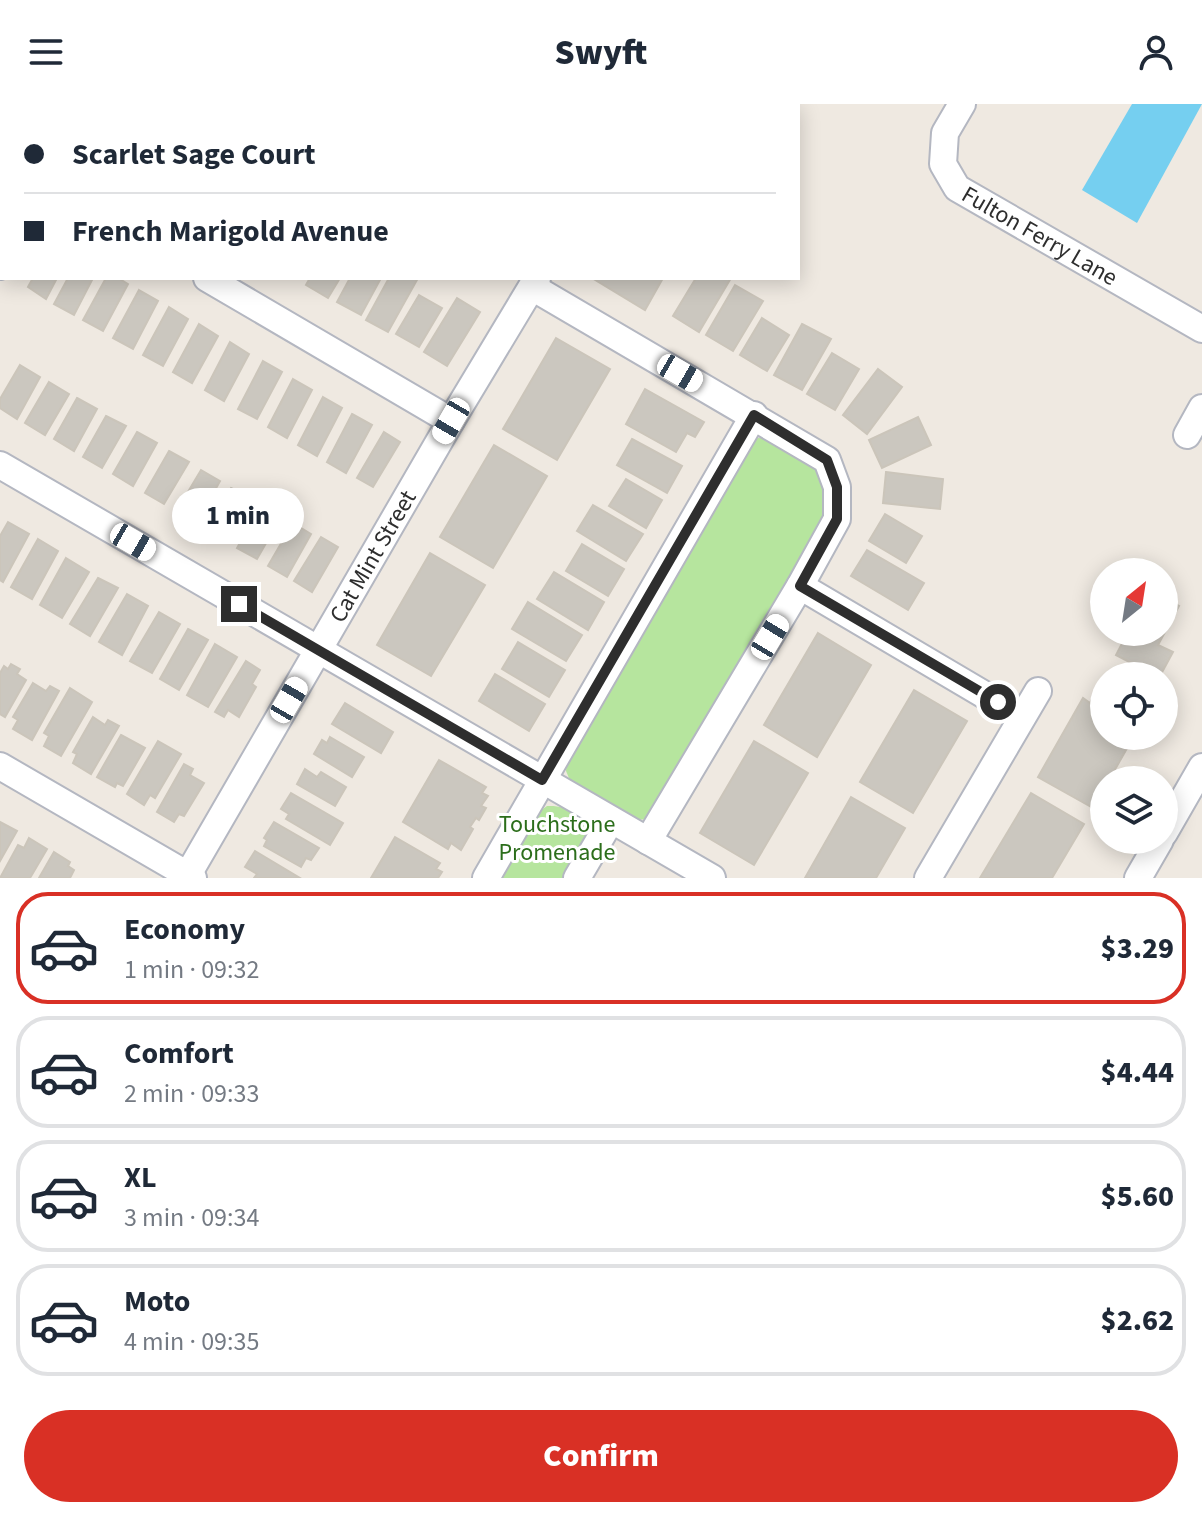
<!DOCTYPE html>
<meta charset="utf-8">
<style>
body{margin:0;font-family:"Source Sans 3",sans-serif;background:#f6f6f7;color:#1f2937;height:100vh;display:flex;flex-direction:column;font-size:30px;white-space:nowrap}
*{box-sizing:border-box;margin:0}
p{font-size:26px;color:#747a83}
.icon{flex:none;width:44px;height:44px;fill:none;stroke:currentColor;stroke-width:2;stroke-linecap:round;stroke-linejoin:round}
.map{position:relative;height:774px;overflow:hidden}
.drawer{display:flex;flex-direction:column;background:#fff;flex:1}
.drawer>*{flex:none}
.guide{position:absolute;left:0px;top:0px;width:800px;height:176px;box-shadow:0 4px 20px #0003;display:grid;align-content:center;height:176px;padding:0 24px;background:#fff}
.needle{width:52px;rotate:30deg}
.tools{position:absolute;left:1090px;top:454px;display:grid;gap:16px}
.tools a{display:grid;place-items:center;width:88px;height:88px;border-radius:50%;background:#fff;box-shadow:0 4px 20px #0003;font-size:40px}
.end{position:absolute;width:36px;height:36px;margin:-18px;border:10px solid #2e2e2e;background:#fff;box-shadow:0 0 0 4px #fff}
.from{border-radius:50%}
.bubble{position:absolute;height:56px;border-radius:28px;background:#fff;box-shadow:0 4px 20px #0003;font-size:26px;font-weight:800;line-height:56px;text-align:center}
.car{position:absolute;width:24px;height:48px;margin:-24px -12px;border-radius:10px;box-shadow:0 0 6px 2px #0007;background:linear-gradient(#fff 24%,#345 0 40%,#fff 0 76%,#345 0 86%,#fff 0)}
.guide b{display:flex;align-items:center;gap:28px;height:76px;font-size:30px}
.guide b+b{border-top:2px solid #e0e1e3}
.guide i{width:20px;height:20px;background:#1f2937}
ul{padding:14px 0 0;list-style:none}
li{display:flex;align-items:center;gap:24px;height:112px;margin:0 16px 12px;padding:0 8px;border:4px solid #e0e1e3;border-radius:32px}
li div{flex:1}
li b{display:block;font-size:30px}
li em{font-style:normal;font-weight:800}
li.on{border-color:#d93025}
li>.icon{width:72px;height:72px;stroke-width:1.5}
.button{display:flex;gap:16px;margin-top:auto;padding:16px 24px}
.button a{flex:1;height:92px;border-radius:48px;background:#d93025;color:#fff;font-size:32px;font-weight:800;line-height:92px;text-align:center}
header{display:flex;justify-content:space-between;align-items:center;height:104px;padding:0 24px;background:#fff;font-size:36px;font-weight:800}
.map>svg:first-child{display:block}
.green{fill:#b6e59e}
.water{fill:#75cff0}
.building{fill:#cbc7bf;stroke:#cbc5ba;stroke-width:2}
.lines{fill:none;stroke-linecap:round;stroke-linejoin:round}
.minor-casing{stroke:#b4b7c1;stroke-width:30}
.minor{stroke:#fff;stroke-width:26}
.route{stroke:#2e2e2e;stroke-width:10}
.labels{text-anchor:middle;stroke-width:6;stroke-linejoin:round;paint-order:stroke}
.street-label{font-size:24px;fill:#2e2e2e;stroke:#fff}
.park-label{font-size:24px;fill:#2c6e1b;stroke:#fff}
</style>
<header><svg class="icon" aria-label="menu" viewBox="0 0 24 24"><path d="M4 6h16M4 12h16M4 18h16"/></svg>Swyft<svg class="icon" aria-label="person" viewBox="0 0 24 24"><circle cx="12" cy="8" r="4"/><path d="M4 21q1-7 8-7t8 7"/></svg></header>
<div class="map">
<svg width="1202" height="774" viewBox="0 0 1202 774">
<rect width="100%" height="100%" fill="#efe9e1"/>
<!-- green -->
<g class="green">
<polygon points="758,334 771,334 820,362 829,384 827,411 649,715 636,716 571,679 566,667 567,655 748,342"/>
<path d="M547,702C568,701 579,710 590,727L569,774H499L536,710Z"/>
</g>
<!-- water -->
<polygon class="water" points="1132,0 1202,0 1137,119 1082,86"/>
<!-- building -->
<g class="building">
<polygon points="33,174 57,174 46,195 28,183"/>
<polygon points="68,174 93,174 74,211 54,200"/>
<polygon points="106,174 118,174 128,180 103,227 83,216"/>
<polygon points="310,174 340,174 328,194 306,181"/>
<polygon points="350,174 381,174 361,211 337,198"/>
<polygon points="389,174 418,174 388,228 366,216"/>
<polygon points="592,174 663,174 645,206"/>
<polygon points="696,174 731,174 699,228 673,212"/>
<polygon points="735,181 763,197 733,247 706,231"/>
<polygon points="139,186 158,197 133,245 113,234"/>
<polygon points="419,191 442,204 419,243 396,230"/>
<polygon points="457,194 480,208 447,262 424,248"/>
<polygon points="169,203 188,215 163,262 143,251"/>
<polygon points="762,214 789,231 767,267 740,251"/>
<polygon points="199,220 218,232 192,279 173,268"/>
<polygon points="802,220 831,235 802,286 774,271"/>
<polygon points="556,234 610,265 557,356 503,325"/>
<polygon points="230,238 249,250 224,297 205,286"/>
<polygon points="832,249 859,265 835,306 807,290"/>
<polygon points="263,257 282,268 257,315 238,305"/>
<polygon points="20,261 40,273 17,315 0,304 0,295"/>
<polygon points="878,265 902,283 867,330 843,311"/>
<polygon points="293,275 312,286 287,334 268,323"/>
<polygon points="49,278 69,290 45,331 25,319"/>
<polygon points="645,285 704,318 695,333 687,329 676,348 626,320"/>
<polygon points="323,293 342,304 317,352 298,341"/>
<polygon points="77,294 97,305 74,347 54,335"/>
<polygon points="352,310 372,321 346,369 327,358"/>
<polygon points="106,312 126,322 102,364 83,353"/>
<polygon points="918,313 931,341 882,364 869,336"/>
<polygon points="137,328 157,339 133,382 113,370"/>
<polygon points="384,328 400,338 373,383 357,374"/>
<polygon points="632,335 682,362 667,389 617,361"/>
<polygon points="494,341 547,372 493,464 440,433"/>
<polygon points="169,347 189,358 164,400 145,389"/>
<polygon points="201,366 220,377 196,420 176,408"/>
<polygon points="886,368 943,375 940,405 883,399"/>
<polygon points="626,375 662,396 646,424 609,402"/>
<polygon points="231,384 251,395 227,437 207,426"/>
<polygon points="261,401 281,413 257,455 237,444"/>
<polygon points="593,401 643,430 626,457 577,427"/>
<polygon points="885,410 922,432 906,459 869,437"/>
<polygon points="8,418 29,430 3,478 0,476 0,432"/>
<polygon points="293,419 311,430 287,473 268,462"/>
<polygon points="321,433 338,443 312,488 294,477"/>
<polygon points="38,435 58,447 32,495 11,483"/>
<polygon points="582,440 624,465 608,492 566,467"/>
<polygon points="867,446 924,479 908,506 851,472"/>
<polygon points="430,449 485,481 431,572 377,541"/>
<polygon points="66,454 89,468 62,514 40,501"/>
<polygon points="554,468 604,498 588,526 537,495"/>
<polygon points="98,474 118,484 90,532 70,520"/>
<polygon points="127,490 148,502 122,551 99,538"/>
<polygon points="1164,494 1179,502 1158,541 1173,548 1160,572 1156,572 1116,551 1128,528 1164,528"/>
<polygon points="528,498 582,531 566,557 512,525"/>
<polygon points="159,508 180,520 152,569 130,557"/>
<polygon points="188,525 208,536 179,586 160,575"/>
<polygon points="818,529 871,561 817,653 764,621"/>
<polygon points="518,538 565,566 549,593 502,565"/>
<polygon points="215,540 237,553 208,603 187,591"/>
<polygon points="246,557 260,566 252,580 256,583 239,613 228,606 224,613 215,608"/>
<polygon points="11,560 20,565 17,570 26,576 5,613 0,610 0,569 4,562 8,565"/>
<polygon points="495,570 545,600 529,627 479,597"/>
<polygon points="33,579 46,587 50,582 59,587 32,636 13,625 18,616 13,613"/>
<polygon points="70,584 92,598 61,652 44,642 49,632 44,629"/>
<polygon points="1098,584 1104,587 1104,632 1134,632 1109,676 1104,676 1104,685 1093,704 1038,673 1083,594 1090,599"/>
<polygon points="914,586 967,617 913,709 860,678"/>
<polygon points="345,599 393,628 381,649 332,620"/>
<polygon points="93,613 105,621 108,616 119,622 91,670 73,659 77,650 73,648"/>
<polygon points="121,631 145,644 123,682 117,679 115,683 97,673"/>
<polygon points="330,633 364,653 352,673 314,650 322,636 327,639"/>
<polygon points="158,637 181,650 155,694 150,691 144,701 127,690"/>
<polygon points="754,637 808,669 754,761 700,729"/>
<polygon points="439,656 486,683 482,689 488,692 481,702 486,704 479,716 476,714 470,723 473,725 461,746 451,739 448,745 403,718"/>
<polygon points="184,660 193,665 190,671 204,679 184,712 179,710 174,718 157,708"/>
<polygon points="305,665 317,673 321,668 346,683 335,702 297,680"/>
<polygon points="291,689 343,719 330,741 286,715 289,710 281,705"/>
<polygon points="1031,689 1084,720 1052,774 980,774"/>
<polygon points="851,693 905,724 876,774 805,774"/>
<polygon points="0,718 17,727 0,757"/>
<polygon points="274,718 319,744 311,756 306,754 301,763 264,742 267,736 264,734"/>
<polygon points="395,733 440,759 436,765 442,768 438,774 371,774"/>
<polygon points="29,734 47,745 30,774 0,774 18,741 24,744"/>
<polygon points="255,747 300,774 254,774 257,770 245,763"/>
<polygon points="54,748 70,758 68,762 74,766 70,774 39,774"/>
</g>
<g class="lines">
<!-- minor casing -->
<g class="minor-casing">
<g id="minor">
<polyline points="428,0 431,2"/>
<path id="s1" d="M962,0L945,29L943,60L957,84L1202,225"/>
<polyline points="93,2 94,0"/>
<polyline points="638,2 639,0"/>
<polyline points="0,162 2,159"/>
<polyline points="207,174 451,317"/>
<polyline points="532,183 827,356 837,383 837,415 800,482 648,737"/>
<polyline points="1187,331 1202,304"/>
<polyline points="0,361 712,774"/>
<polyline points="800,482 1022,613"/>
<polyline points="0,662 193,774"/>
<polyline points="1164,729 1202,663"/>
<path id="s2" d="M186,774L451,317L537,174"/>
<polyline points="486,774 754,311"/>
<polyline points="577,774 611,716"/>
<polyline points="928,774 1038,587"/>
<polyline points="1138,774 1160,736"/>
</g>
</g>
<!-- minor -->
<use href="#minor" class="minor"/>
</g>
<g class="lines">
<!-- route -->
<polyline class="route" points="239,500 542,676 754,311 827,356 837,383 837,415 800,482 998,598"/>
</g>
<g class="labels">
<!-- street labels -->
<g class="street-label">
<text dy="8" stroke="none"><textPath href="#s1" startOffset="188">Fulton Ferry Lane</textPath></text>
<text dy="8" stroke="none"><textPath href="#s2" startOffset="372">Cat Mint Street</textPath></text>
</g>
<!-- park labels -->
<g class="park-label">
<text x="557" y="728">Touchstone<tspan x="557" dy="28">Promenade</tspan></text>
</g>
</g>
</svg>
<div class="tools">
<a><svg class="needle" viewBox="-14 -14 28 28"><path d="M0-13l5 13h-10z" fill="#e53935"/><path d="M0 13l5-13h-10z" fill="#747a83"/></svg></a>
<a><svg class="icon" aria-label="locate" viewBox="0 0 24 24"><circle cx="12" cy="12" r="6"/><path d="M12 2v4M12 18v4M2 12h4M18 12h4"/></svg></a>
<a><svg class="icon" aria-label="layers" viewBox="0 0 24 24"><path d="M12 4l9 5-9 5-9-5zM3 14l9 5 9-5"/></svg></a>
</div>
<i class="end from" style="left:998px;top:598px"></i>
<i class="end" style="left:239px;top:500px"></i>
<div class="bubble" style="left:172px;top:384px;width:132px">1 min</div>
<i class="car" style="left:680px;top:269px;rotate:120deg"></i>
<i class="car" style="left:451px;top:317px;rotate:210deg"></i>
<i class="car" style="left:133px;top:438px;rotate:120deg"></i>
<i class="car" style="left:770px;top:533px;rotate:31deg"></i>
<i class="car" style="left:289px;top:596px;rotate:30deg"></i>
<div class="guide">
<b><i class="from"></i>Scarlet Sage Court</b>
<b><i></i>French Marigold Avenue</b>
</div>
</div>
<section class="drawer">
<ul>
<li class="on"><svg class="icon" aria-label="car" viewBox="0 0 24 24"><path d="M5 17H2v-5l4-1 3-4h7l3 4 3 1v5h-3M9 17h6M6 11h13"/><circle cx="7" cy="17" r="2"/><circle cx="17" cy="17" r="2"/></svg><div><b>Economy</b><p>1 min · 09:32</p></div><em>$3.29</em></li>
<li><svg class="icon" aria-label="car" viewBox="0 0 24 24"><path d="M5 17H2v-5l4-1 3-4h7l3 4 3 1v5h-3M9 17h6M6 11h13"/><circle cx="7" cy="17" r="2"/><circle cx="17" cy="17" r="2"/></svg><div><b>Comfort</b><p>2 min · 09:33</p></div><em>$4.44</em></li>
<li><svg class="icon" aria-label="car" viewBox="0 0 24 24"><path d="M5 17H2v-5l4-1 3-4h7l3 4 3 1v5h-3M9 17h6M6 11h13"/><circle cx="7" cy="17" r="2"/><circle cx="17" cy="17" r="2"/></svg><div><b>XL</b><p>3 min · 09:34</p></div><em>$5.60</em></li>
<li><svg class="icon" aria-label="car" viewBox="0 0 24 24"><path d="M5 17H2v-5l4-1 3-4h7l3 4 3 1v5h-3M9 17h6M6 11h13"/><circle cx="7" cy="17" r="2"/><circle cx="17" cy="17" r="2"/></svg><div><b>Moto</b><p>4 min · 09:35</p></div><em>$2.62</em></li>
</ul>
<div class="button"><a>Confirm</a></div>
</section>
